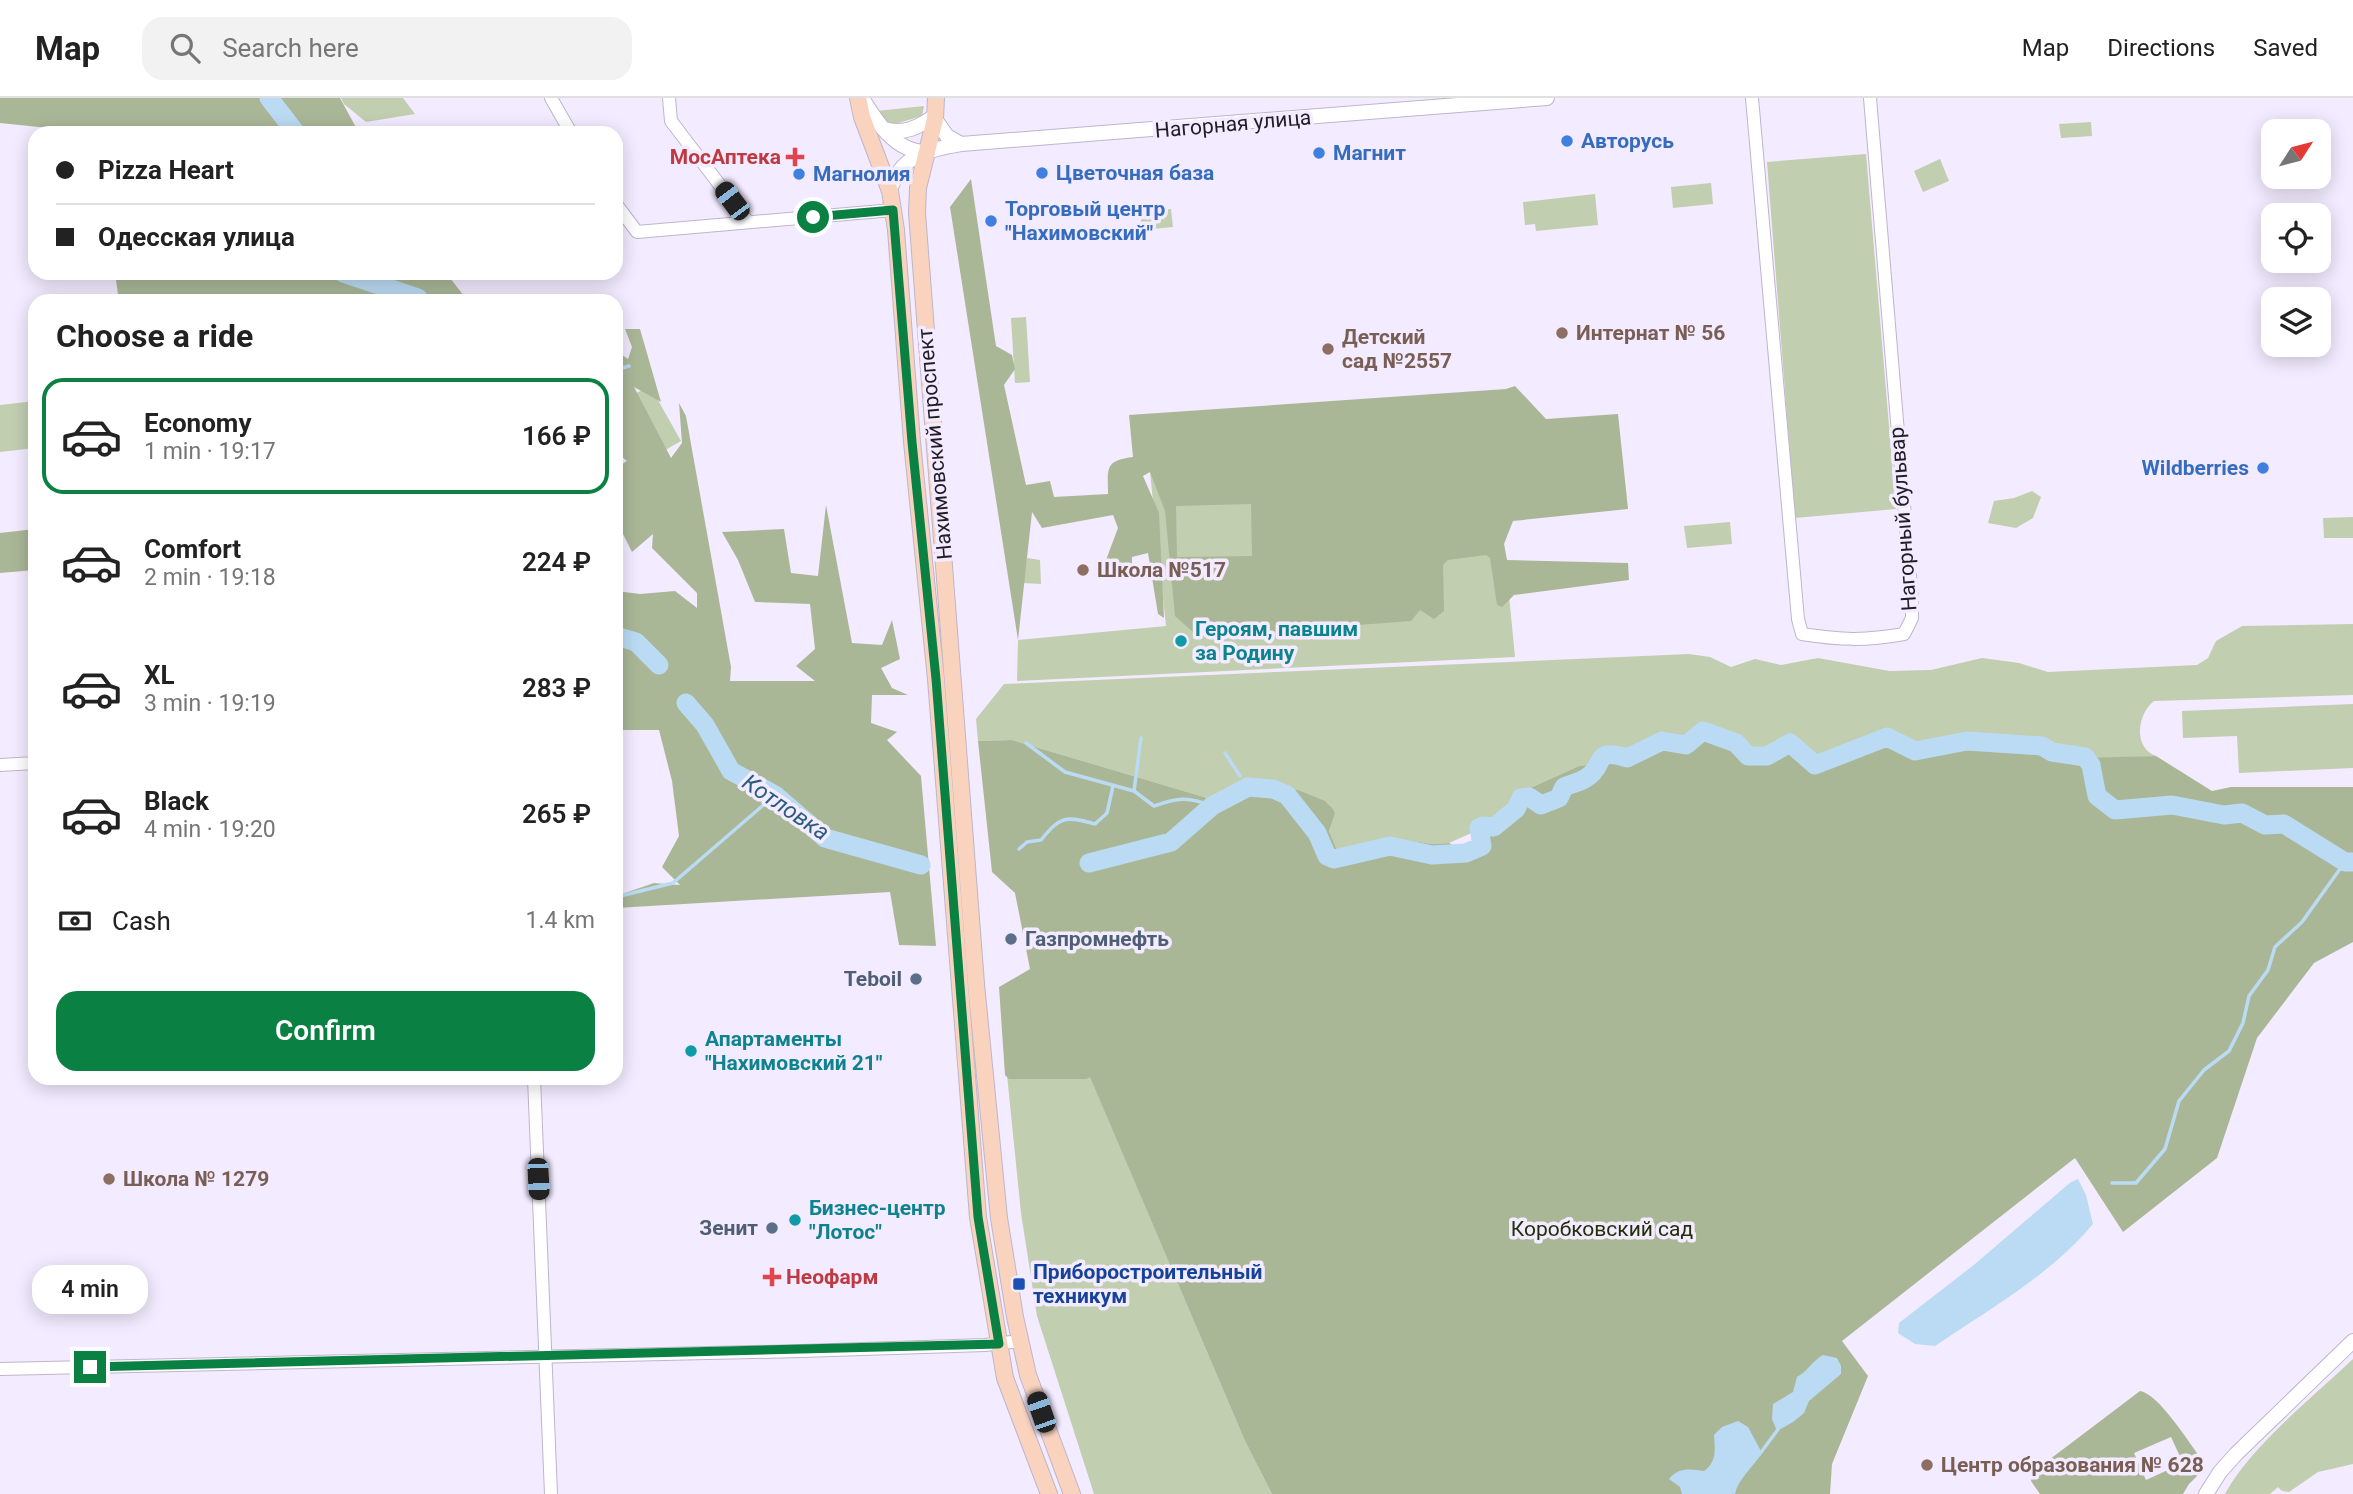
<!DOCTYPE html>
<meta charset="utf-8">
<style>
body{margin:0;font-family:Roboto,sans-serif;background:#f2f2f2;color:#222;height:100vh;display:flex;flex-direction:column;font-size:26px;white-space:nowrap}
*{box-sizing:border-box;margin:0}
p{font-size:23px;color:#767676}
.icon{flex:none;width:38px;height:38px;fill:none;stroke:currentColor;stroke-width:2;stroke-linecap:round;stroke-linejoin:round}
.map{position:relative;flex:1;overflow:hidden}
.drawer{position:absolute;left:28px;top:196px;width:595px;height:791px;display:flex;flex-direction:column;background:#fff;border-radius:21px;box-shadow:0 4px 18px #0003}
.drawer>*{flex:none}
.hud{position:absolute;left:28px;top:28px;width:595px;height:154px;border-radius:21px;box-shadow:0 4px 18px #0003;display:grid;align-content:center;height:154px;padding:0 28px;background:#fff}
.needle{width:46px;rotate:54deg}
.controls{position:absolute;left:2261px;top:21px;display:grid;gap:14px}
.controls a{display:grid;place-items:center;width:70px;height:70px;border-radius:14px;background:#fff;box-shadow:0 4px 18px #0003;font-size:35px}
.end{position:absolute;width:32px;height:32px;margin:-16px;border:9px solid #0b8043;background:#fff;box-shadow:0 0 0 4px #fff}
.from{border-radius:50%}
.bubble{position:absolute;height:49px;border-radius:21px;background:#fff;box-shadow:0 4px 18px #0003;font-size:23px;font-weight:600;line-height:49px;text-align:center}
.car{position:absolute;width:21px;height:42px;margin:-21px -10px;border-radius:9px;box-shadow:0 0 5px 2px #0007;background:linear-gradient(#222 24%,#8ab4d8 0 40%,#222 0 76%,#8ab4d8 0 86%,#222 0)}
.hud b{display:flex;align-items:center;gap:24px;height:66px;font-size:26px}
.hud b+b{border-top:2px solid #e0e0e0}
.hud i{width:18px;height:18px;background:#222}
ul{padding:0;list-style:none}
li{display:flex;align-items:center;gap:21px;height:116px;margin:0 14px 10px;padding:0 14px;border:4px solid transparent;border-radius:21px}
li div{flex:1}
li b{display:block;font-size:26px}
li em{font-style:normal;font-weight:600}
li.current{border-color:#0b8043}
li>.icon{width:63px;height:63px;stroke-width:1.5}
h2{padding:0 28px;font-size:32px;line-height:84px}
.pay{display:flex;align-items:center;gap:18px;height:77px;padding:0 28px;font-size:26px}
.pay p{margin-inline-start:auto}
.action{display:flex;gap:14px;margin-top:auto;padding:14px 28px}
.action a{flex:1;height:80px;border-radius:21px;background:#0b8043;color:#fff;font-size:28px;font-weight:600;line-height:80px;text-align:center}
header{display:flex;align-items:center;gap:42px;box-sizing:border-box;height:98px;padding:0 35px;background:#fff;border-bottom:2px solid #e0e0e0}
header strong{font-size:33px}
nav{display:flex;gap:38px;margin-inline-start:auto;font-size:24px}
.search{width:490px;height:63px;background:#f2f2f2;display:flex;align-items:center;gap:18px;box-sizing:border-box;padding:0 24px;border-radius:21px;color:#767676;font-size:26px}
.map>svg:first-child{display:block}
.green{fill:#c1ceb0}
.forest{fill:#aab797;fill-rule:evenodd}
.water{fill:#badbf3}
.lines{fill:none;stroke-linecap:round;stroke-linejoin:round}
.stream{stroke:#badbf3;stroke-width:3.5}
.river{stroke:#badbf3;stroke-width:19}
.minor-casing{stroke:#beb5cc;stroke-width:14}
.tertiary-casing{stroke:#beb5cc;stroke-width:16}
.secondary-casing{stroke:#beb5cc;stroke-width:18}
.minor{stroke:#fff;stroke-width:12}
.tertiary{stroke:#fff;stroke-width:14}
.secondary{stroke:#fad3bf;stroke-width:16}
.route{stroke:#0b8043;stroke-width:9}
.shop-dot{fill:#3f7fe0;stroke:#f3ebff;stroke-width:2.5}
.health-dot{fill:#e0444e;stroke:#f3ebff;stroke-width:2.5}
.education-dot{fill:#8d6e63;stroke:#f3ebff;stroke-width:2.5}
.culture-dot{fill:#0f9aa8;stroke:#f3ebff;stroke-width:2.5}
.service-dot{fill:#5c6f8a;stroke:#f3ebff;stroke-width:2.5}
.transit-dot{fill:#1a4fb4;stroke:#f3ebff;stroke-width:2.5}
.labels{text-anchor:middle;stroke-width:7;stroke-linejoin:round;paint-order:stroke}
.street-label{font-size:21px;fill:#211d26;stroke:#f3ebff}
.shop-label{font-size:21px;font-weight:bold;fill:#366cbe;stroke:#f3ebff;text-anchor:start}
.health-label{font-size:21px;font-weight:bold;fill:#be3a42;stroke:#f3ebff;text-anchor:end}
.education-label{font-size:21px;font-weight:bold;fill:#785e54;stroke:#f3ebff;text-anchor:start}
.culture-label{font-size:21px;font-weight:bold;fill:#0d838f;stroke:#f3ebff;text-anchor:start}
.service-label{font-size:21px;font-weight:bold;fill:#4e5e75;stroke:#f3ebff;text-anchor:end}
.park-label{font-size:21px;fill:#222f08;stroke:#f3ebff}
.transit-label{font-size:21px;font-weight:bold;fill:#164399;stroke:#f3ebff;text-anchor:start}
.water-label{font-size:23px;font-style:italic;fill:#295d7f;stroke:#f3ebff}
</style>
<header>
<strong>Map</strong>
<div class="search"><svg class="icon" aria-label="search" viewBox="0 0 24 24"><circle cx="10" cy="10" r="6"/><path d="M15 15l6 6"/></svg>Search here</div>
<nav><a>Map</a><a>Directions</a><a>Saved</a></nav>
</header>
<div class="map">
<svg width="2353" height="1396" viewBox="0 0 2353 1396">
<rect width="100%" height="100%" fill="#f3ebff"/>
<!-- green -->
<g class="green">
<polygon points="341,0 403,0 415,16 366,24 344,6"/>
<polygon points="924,8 922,18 891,27 886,25 877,13"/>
<polygon points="2091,24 2092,38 2061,40 2059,26"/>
<polygon points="1866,56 1896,411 1795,420 1767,64"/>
<polygon points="1940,61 1949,83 1923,94 1914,73"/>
<polygon points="1711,85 1713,106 1673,110 1671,89"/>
<polygon points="1595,96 1598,127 1536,133 1535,126 1525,127 1523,104"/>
<polygon points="1171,111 1173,129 1142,132 1140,115"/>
<polygon points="1026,219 1030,284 1015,285 1011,220"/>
<polygon points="650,288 681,343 655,358 623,302"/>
<polygon points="35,303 35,350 0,354 0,307"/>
<polygon points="1150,374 1504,446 1515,559 1017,583 1018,542 1166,528"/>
<polygon points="2032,393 2041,399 2033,420 2016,430 1988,425 1994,403 2014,400"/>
<polygon points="2353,419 2353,440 2324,440 2323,420"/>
<polygon points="1730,424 1732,446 1687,450 1684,428"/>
<polygon points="1027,460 1040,462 1041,486 1023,485"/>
<path d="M2353,526V597L2154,603C2137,616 2133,650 2156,658C2119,659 2075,667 2042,650L1968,645L1915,655L1883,643L1814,669L1790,649L1767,660L1747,662L1731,644L1687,649L1663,645L1629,662L1579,668L1528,691L1517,713L1495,731L1485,729L1449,745L1432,746L1413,743L1344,756L1337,752L1329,733L1335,716L1266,692L1214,702L1012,642L978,643L976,621L1004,586L1689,556L1710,559L1731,569L1755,561L1781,567L1818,560L1889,573L1931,572L1982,560L2019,565L2048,574L2197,567L2208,560L2216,543L2242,528Z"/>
<polygon points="2353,606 2353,670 2239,675 2237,638 2183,640 2182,613"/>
<polygon points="1007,977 1090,978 1245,1343 1272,1396 1094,1396 1037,1218 1021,1115"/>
<path d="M2353,1261V1366L2318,1374L2289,1394L2282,1393L2278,1389L2270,1396H2225C2249,1350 2314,1298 2353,1261Z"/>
</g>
<!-- forest -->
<g class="forest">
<polygon points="0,0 340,0 359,35 59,35 58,31 0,25"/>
<path d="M971,81L996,248L1012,257L1015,271L1004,287L1026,387L1050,383L1054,399L1108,396C1108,370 1104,363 1133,359L1129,317L1506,291L1515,288L1546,321L1618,316L1628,411L1513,423L1504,446L1507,462L1628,465L1629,482L1514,497L1502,509L1497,507L1490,460L1486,457L1448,462L1443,467L1444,513L1434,521L1420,512L1411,523L1253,535L1236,526L1194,535L1175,518L1165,413L1150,374L1143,378L1159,415L1164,520L1158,516L1148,455L1132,459V478L1106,462L1118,430L1113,417L1042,430L1032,414L1018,542L950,109ZM1251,406L1252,458L1177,459L1176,408Z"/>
<polygon points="115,175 446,175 468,203 119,203"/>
<polygon points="625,231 640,231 661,304 634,289 671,360 682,345 679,305 686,318 731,569 730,583 815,583 796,568 815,551 810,506 755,504 738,462 722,434 784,431 791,475 818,478 826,407 852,545 882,547 892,522 900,561 881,570 892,590 908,597 872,597 871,625 897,634 887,642 921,678 936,848 899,847 890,794 616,810 616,798 654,785 680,787 662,769 679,738 672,683 659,632 616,632 616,493 640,496 675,493 697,510 697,495 652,450 653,436 632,454 622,434 623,416 616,411 616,370 627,363 616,354 616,253 628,261 632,249"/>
<polygon points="35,431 35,472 0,475 0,435"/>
<polygon points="1705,635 1731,644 1747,662 1767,660 1789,649 1814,669 1883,643 1915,655 1968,645 2042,650 2051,655 2083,660 2156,658 2212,693 2231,689 2353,689 2353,844 2314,865 2257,940 2217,1060 2123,1134 2075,1060 1842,1243 1868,1278 1832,1366 1830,1396 1272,1396 1245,1343 1090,979 1086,981 1009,981 1005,977 999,889 1030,871 1015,795 992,774 978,643 1012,642 1214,702 1266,692 1298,692 1325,703 1333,711 1335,716 1329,733 1337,752 1344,756 1413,743 1432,746 1449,745 1467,756 1483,749 1481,731 1485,729 1495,731 1517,713 1528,691 1579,668 1629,662 1663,645 1687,649"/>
<path d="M2140,1293C2159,1296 2190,1346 2202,1362L2203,1372L2189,1386L2183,1396H2040L2031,1383L2033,1374ZM2171,1339L2183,1365L2146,1382L2134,1355Z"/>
</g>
<!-- water -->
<g class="water">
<path d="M2078,1081L2086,1097L2093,1126C2050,1177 1990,1211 1935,1248L1915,1246L1898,1235L1899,1225L1975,1166L2071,1084Z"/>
<path d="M1823,1257L1837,1260L1841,1268V1276L1809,1303L1804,1315L1793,1324L1777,1333L1772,1321L1773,1306L1793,1294L1797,1279C1808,1273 1812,1263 1823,1257Z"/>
<path d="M1738,1323L1748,1329L1762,1355C1753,1369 1738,1381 1735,1396H1682L1680,1389L1669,1381C1678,1369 1691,1371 1704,1373C1717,1364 1715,1351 1714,1337L1722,1329Z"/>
</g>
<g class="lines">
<!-- stream -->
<g class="stream">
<polyline points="616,272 629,268"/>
<path d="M1026,645L1065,674L1134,693L1154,708C1177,700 1188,698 1212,708"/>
<polyline points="1225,655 1240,678"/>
<polyline points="1245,685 1248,689"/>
<polyline points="1134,693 1141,640"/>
<path d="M1019,751L1027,744L1041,742C1060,719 1065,717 1095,726L1107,715L1113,688"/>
<polyline points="616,799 673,785 775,697"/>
<polyline points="2112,1085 2136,1085 2165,1051 2179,1003 2204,972 2229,953 2243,925 2249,898 2268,872 2275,849 2302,824 2345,764"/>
<polyline points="1759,1357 1779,1330"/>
</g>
<!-- river -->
<g class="river">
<polyline points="269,0 296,35"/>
<polyline points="343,175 418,200 418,203"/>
<polyline points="616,538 636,544 659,567"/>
<polyline points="686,605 705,627 731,673 775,697 825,740 921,767"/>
<path d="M1089,765L1171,744L1212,708L1248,689L1273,691L1287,697L1317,735L1327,758L1334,761L1390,748L1432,757L1466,755L1482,748L1479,730L1483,728L1494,729L1516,711L1521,700L1529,699L1541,707L1559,700L1564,689C1571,686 1580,684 1586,680C1607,668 1591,649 1627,660L1662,643L1686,647L1703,633L1736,645L1748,658H1767L1790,645L1815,667L1887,639L1915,653L1967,643L2042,648L2052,654L2085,659L2091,667L2097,698L2115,712L2172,707L2224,717L2242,715L2265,727L2284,726L2345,764H2353"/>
</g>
<!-- minor casing -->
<g class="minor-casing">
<g id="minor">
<polyline points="551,0 571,35"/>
<polyline points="669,0 671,23 748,124"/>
<path d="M1752,0L1798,521L1802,536C1841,542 1865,543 1904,536L1912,520V502L1870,0"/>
<polyline points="616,106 637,134 893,112"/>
<polyline points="0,667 35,665"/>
<polyline points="534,980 551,1396"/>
<polyline points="0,1271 802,1253 985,1247 1020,1243"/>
</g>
</g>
<!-- tertiary casing -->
<g class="tertiary-casing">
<g id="tertiary">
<path d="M862,0C876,23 895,54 926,54"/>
<polyline points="935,21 947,38 961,46"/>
<path d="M884,31C905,37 919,29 936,17"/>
<path d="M890,93C900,57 928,52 961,46L1547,0"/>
<polyline points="2206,1396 2220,1374 2236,1356 2353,1243"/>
</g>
</g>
<!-- secondary casing -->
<g class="secondary-casing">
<g id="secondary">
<polyline points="858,0 862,19 890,93 896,132 912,344 936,581 978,1119 1005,1280 1049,1396"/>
<polyline points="936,0 935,21 918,90 917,115 976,886 999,1120 1015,1219 1028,1277 1072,1396"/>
</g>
</g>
<!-- minor -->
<use href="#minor" class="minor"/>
<!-- tertiary -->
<use href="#tertiary" class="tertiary"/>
<!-- secondary -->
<use href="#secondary" class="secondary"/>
</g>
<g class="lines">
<!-- route -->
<polyline class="route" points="90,1269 999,1246 978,1119 936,581 912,344 893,112 813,119"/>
</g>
<!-- markers -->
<g class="shop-dot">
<circle cx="1567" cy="43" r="7"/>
<circle cx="1319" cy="55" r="7"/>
<circle cx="1042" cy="75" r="7"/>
<circle cx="799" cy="76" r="7"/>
<circle cx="991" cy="123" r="7"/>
<circle cx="2263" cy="370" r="7"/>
</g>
<g class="health-dot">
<path d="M791.5 48.5h7v7h7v7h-7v7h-7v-7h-7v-7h7z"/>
<path d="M768.5 1168.5h7v7h7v7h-7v7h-7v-7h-7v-7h7z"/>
</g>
<g class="education-dot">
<circle cx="1562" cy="235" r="7"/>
<circle cx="1328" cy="251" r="7"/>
<circle cx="1083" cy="472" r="7"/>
<circle cx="109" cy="1081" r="7"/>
<circle cx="1927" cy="1367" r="7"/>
</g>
<g class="culture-dot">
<circle cx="1181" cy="543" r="7"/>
<circle cx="691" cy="953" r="7"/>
<circle cx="795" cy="1122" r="7"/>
</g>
<g class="service-dot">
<circle cx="1011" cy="841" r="7"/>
<circle cx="916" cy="881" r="7"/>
<circle cx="772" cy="1130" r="7"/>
</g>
<rect class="transit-dot" x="1012" y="1179" width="14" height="14" rx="3.5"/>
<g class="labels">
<!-- street labels -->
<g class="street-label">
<text transform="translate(1233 26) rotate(-5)" y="7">Нагорная улица</text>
<text transform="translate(935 346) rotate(-95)" y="7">Нахимовский проспект</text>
<text transform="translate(1903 421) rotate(-94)" y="7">Нагорный бульвар</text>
</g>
<!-- shop labels -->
<g class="shop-label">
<text x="1581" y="50">Авторусь</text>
<text x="1333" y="62">Магнит</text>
<text x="1056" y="82">Цветочная база</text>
<text x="813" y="83">Магнолия</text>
<text x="1005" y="118">Торговый центр<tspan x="1005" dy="24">"Нахимовский"</tspan></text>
<text x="2249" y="377" text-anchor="end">Wildberries</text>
</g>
<!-- health labels -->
<g class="health-label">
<text x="781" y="66">МосАптека</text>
<text x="786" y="1186" text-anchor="start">Неофарм</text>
</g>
<!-- education labels -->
<g class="education-label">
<text x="1576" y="242">Интернат № 56</text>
<text x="1342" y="246">Детский<tspan x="1342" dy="24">сад №2557</tspan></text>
<text x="1097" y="479">Школа №517</text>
<text x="123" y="1088">Школа № 1279</text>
<text x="1941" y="1374">Центр образования № 628</text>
</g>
<!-- culture labels -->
<g class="culture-label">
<text x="1195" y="538">Героям, павшим<tspan x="1195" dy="24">за Родину</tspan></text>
<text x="705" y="948">Апартаменты<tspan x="705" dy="24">"Нахимовский 21"</tspan></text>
<text x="809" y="1117">Бизнес-центр<tspan x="809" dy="24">"Лотос"</tspan></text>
</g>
<!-- service labels -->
<g class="service-label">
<text x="1025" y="848" text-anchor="start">Газпромнефть</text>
<text x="902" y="888">Teboil</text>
<text x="758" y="1137">Зенит</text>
</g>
<!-- park labels -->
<g class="park-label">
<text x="1602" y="1138">Коробковский сад</text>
</g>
<!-- transit labels -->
<g class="transit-label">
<text x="1033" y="1181">Приборостроительный<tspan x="1033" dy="24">техникум</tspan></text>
</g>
<!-- water labels -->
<g class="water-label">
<text transform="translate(786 709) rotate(34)" y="8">Котловка</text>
</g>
</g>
</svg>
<div class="controls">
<a><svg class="needle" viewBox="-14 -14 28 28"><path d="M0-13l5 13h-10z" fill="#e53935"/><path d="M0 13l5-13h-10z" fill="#767676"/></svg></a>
<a><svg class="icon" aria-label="locate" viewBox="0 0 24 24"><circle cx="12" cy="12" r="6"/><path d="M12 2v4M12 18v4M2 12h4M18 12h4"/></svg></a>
<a><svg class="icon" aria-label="layers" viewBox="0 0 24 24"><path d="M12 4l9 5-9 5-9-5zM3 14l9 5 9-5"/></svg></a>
</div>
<i class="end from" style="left:813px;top:119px"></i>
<i class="end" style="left:90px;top:1269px"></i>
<div class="bubble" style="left:32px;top:1167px;width:116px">4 min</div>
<i class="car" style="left:732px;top:103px;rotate:323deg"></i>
<i class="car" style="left:538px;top:1081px;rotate:177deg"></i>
<i class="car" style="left:1041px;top:1314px;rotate:341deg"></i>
<div class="hud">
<b><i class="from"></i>Pizza Heart</b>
<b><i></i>Одесская улица</b>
</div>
<section class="drawer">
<h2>Choose a ride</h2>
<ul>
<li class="current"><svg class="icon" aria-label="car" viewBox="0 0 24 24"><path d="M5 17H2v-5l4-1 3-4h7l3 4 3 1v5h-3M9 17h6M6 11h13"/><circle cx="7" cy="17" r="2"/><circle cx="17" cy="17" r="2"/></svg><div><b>Economy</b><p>1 min · 19:17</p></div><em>166 ₽</em></li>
<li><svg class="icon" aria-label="car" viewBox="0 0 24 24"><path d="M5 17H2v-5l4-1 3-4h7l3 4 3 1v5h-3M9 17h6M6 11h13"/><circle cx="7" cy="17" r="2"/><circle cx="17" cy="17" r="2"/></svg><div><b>Comfort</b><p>2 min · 19:18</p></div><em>224 ₽</em></li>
<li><svg class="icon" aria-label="car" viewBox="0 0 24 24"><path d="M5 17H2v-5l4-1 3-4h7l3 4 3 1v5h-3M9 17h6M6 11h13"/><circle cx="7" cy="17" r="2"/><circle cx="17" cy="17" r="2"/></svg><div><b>XL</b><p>3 min · 19:19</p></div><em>283 ₽</em></li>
<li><svg class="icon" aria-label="car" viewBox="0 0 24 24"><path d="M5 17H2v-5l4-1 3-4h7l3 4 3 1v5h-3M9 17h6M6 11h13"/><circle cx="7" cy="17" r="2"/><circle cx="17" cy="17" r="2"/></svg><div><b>Black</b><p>4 min · 19:20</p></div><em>265 ₽</em></li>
</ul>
<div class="pay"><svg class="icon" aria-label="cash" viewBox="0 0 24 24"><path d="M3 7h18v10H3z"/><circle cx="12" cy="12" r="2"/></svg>Cash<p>1.4 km</p></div>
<div class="action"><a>Confirm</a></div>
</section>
</div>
